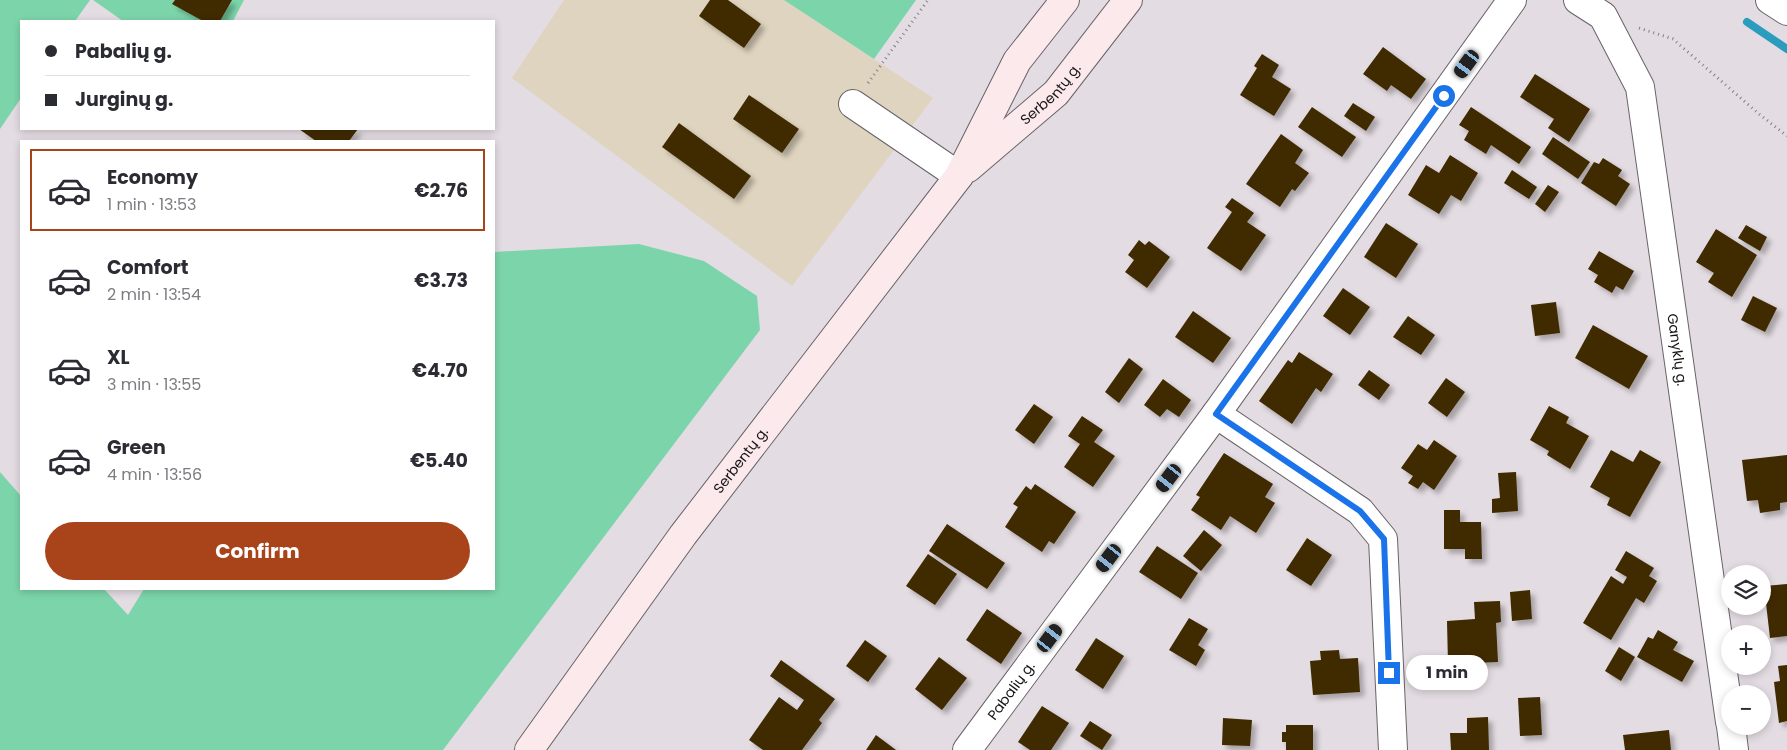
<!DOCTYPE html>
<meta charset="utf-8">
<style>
body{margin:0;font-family:Poppins,sans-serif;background:#f2f2f3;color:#2b2b33;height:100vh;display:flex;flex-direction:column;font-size:19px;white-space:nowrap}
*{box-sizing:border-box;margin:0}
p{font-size:16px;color:#7c7c81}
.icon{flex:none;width:28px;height:28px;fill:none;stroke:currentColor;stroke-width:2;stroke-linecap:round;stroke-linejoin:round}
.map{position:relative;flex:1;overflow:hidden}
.sheet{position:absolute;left:20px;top:140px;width:475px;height:450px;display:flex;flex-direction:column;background:#fff;border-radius:0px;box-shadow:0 2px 8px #0003}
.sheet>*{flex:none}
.top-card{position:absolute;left:20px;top:20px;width:475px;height:110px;border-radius:0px;box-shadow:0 2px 8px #0003;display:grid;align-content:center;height:110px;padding:0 25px;background:#fff}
.fabs{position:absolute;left:1721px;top:565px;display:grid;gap:10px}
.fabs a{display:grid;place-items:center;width:50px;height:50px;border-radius:50%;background:#fff;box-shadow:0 2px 8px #0003;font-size:25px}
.end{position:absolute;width:22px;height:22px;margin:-11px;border:6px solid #1a73e8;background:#fff;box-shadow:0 0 0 2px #fff}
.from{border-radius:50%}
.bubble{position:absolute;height:35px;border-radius:18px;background:#fff;box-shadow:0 2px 8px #0003;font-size:16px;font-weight:700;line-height:35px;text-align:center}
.car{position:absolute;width:15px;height:30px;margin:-15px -8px;border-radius:6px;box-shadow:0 0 4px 1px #0007;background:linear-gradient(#222 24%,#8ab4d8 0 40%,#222 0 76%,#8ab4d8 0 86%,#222 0)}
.top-card b{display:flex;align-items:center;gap:18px;height:48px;font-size:19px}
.top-card b+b{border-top:1px solid #e1e1e2}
.top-card i{width:12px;height:12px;background:#2b2b33}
ul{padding:9px 0 0;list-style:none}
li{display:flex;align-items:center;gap:15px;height:82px;margin:0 10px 8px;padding:0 15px;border:2px solid transparent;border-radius:0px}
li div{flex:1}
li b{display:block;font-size:19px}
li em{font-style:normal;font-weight:700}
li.active{border-color:#a9431a}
li>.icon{width:45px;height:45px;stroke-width:1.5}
.cta{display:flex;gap:10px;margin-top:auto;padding:10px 25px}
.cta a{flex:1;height:58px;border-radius:30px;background:#a9431a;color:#fff;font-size:20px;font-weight:700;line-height:58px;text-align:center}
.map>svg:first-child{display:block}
.commercial{fill:#dfd4bf}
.green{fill:#7cd5aa}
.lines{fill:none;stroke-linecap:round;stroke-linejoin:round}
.stream{stroke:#2c9cbe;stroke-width:8}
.building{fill:#402a00;filter:url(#shadow)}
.minor-casing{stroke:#696368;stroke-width:30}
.secondary-casing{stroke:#696368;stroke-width:30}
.path{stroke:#858084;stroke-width:3;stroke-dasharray:1 4;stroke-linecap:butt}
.minor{stroke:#fff;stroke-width:28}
.secondary{stroke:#fbe9ec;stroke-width:28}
.route{stroke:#1a73e8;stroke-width:6}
.labels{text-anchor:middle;stroke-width:5;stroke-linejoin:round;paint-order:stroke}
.street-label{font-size:14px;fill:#181517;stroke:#fff}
</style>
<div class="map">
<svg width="1787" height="750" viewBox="0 0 1787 750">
<defs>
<filter id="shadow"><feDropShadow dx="4.5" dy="4.5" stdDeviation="2.5" flood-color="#0004"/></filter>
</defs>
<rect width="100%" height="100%" fill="#e3dce2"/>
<!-- commercial -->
<polygon class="commercial" points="564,0 784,0 933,98 792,286 512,78"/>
<!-- green -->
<g class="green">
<polygon points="0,0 90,0 75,21 21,21 21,98 0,129"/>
<polygon points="93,0 244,0 233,21 123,21"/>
<polygon points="784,0 916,0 874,59"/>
<polygon points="639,244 704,261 757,296 760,330 443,750 0,750 0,472 21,496 21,589 104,589 128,615 144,589 494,589 494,252"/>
</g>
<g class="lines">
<!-- stream -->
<polyline class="stream" points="1747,22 1787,49"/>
</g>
<!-- building -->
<g class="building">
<polygon points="175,0 232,0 220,21 203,21 172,4"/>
<polygon points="710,0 728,0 761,24 744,48 699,16"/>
<polygon points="1383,47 1426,79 1411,99 1391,85 1387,91 1363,74"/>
<polygon points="1262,54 1279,65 1272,77 1291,89 1274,116 1240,95 1257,68 1254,66"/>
<polygon points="1535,74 1590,109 1569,142 1548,128 1554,119 1520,97"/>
<polygon points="749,95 799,129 782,153 733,119"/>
<polygon points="1353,103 1375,117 1366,131 1344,116"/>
<polygon points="1312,107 1356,137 1342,157 1298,127"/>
<polygon points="1471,107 1531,147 1519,164 1491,145 1486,154 1464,140 1469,131 1459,125"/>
<polygon points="679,123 751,176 734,199 662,147"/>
<polygon points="299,129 358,129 349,141 316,141"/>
<polygon points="1281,134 1303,150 1295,163 1309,173 1295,191 1292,189 1280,207 1246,184"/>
<polygon points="1553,137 1590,162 1578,179 1542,154"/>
<polygon points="1450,155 1478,173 1461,201 1451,195 1439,214 1408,195 1426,165 1439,173"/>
<polygon points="1603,158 1622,170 1618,176 1630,184 1616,206 1581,183 1594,162 1599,164"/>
<polygon points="1512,170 1537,187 1529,199 1504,183"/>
<polygon points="1548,185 1559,192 1545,212 1535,204"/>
<polygon points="1232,198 1254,213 1247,222 1266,235 1241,271 1207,248 1232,212 1225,207"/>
<polygon points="1386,223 1418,244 1396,278 1364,257"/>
<polygon points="1746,225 1767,237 1760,251 1738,238"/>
<polygon points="1716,229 1757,255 1732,297 1708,282 1714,273 1696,262"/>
<polygon points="1139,240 1145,245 1149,241 1170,257 1147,288 1125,272 1134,260 1128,255"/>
<polygon points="1599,251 1634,271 1623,290 1616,286 1612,293 1594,282 1598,275 1588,269"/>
<polygon points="1343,288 1370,307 1350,335 1323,316"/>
<polygon points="1753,296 1777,308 1765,332 1741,320"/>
<polygon points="1556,302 1560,333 1535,336 1531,305"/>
<polygon points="1193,311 1231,338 1213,363 1175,337"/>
<polygon points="1408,316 1435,335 1421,355 1393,337"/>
<polygon points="1593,325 1648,356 1629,389 1575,358"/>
<polygon points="1299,352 1333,374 1321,392 1316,388 1292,424 1259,401 1288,360 1292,363"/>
<polygon points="1129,358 1143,369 1119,403 1105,392"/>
<polygon points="1369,370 1390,385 1379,400 1358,385"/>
<polygon points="1446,378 1465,392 1447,417 1428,403"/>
<polygon points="1163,379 1191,400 1179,417 1167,409 1160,417 1144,405"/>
<polygon points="1034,404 1053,417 1034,444 1015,430"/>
<polygon points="1549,406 1569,417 1566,423 1589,436 1570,469 1547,455 1549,451 1530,440"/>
<polygon points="1082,416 1103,430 1094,442 1115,456 1093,487 1064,467 1080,444 1068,436"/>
<polygon points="1434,440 1457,456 1434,490 1423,482 1418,489 1408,483 1413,476 1401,468 1418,444 1427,450"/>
<polygon points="1611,450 1633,462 1640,450 1661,462 1630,517 1607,505 1610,498 1590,487"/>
<polygon points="1224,453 1273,484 1265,497 1275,503 1256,533 1230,516 1221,530 1191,510 1200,497 1196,495"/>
<polygon points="1787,455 1787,502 1780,503 1780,510 1760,513 1758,500 1747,501 1742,460"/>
<polygon points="1516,472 1518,511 1492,513 1492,499 1500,498 1498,473"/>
<polygon points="1035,484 1076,512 1054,544 1049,541 1042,552 1005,527 1018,507 1013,504 1026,486 1031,490"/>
<polygon points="1444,510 1460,510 1460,522 1481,522 1482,559 1465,559 1465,549 1444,549"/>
<polygon points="947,524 1005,563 987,589 929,551"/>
<polygon points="1204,530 1222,545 1201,571 1183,556"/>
<polygon points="1307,538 1332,555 1311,586 1286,570"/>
<polygon points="1157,546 1198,573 1181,599 1139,572"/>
<polygon points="1626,551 1654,568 1649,576 1657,581 1644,603 1636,598 1611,640 1583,623 1611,576 1623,584 1627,577 1615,570"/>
<polygon points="928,554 957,574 935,605 906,586"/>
<polygon points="1787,584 1787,636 1770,638 1764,586"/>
<polygon points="1530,590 1532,619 1512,621 1510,592"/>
<polygon points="1500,601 1501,622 1496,623 1498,662 1448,664 1447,621 1475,619 1474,602"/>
<polygon points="987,609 1022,633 1001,664 966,640"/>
<polygon points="1189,618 1208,629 1198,645 1205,650 1196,666 1169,650"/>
<polygon points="1658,630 1678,642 1673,650 1694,661 1682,682 1637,657 1648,637 1653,639"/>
<polygon points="1096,638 1124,656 1103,689 1075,670"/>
<polygon points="865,640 887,656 868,682 846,666"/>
<polygon points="1619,647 1635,657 1621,681 1605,671"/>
<polygon points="1339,650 1340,659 1358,658 1360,692 1313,695 1310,661 1321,660 1320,651"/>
<polygon points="939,657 967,678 942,710 915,689"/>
<polygon points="781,660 835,699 819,720 822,723 802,750 763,750 749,740 779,697 797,710 804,700 770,676"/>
<polygon points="1787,665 1787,721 1779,723 1774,682 1780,681 1778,666"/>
<polygon points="1540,697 1542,735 1520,736 1518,698"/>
<polygon points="1042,706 1069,723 1051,750 1030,750 1018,742"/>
<polygon points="1488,717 1489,750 1451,750 1450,733 1467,733 1467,718"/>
<polygon points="1223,718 1252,720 1250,746 1222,745"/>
<polygon points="1090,721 1112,735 1102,750 1080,736"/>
<polygon points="1286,725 1313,725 1313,750 1286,750 1286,742 1282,742 1282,732 1286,732"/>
<polygon points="1669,730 1671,750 1625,750 1623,735"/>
<polygon points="876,735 896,750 866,750"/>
</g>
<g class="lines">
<!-- minor casing -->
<g class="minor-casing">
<g id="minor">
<path id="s1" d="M1578,0L1603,16L1640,87L1730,722"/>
<polyline points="1770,0 1787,11"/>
<polyline points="853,104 959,176"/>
<polyline points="1216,414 1360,511 1383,539 1393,750"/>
<polyline points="1731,726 1734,750"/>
<path id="s2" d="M967,750L1216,414L1512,0"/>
</g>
</g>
<!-- secondary casing -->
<g class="secondary-casing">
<g id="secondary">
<path id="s3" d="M968,168L1056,93L1128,0"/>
<path id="s4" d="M529,750L683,535L959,176L1017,61L1065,0"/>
</g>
</g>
<!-- path -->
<g class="path">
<polyline points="1639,28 1673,39 1759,114 1787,136"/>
<polyline points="868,83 928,0"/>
</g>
<!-- minor -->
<use href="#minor" class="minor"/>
<!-- secondary -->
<use href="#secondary" class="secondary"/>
</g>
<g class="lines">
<!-- route -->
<polyline class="route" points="1389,673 1384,539 1360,511 1216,414 1444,96"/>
</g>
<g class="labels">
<!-- street labels -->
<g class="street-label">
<text dy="5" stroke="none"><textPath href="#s3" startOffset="111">Serbentų g.</textPath></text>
<text dy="5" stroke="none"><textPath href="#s1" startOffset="375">Ganyklų g.</textPath></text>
<text dy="5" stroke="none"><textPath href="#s4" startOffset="359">Serbentų g.</textPath></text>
<text dy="5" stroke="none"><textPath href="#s2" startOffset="74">Pabalių g.</textPath></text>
</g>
</g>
</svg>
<div class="fabs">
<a><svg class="icon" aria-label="layers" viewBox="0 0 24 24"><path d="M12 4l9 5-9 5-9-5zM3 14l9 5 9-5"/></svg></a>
<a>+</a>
<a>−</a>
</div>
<i class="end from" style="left:1444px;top:96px"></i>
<i class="end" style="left:1389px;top:673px"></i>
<div class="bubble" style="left:1406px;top:655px;width:82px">1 min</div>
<i class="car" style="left:1467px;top:64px;rotate:216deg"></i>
<i class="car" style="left:1169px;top:478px;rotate:217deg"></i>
<i class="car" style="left:1109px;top:558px;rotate:217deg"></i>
<i class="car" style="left:1050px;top:638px;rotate:37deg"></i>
<div class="top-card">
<b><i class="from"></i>Pabalių g.</b>
<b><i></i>Jurginų g.</b>
</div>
<section class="sheet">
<ul>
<li class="active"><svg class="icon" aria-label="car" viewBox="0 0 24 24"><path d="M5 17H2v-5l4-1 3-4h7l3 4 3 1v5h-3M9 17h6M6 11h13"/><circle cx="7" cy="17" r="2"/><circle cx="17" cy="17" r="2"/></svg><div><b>Economy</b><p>1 min · 13:53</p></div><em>€2.76</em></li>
<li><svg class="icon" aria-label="car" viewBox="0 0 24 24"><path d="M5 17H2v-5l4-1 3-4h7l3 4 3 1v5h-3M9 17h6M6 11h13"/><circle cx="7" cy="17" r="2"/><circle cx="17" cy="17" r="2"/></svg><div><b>Comfort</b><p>2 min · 13:54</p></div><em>€3.73</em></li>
<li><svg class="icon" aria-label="car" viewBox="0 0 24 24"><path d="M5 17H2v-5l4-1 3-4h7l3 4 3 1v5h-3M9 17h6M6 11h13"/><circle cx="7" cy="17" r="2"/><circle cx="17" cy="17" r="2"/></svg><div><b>XL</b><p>3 min · 13:55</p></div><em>€4.70</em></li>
<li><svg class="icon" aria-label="car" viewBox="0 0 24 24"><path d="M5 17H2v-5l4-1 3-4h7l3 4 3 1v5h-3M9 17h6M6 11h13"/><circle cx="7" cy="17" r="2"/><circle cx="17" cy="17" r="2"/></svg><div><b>Green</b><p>4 min · 13:56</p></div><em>€5.40</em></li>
</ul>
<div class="cta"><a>Confirm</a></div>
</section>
</div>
